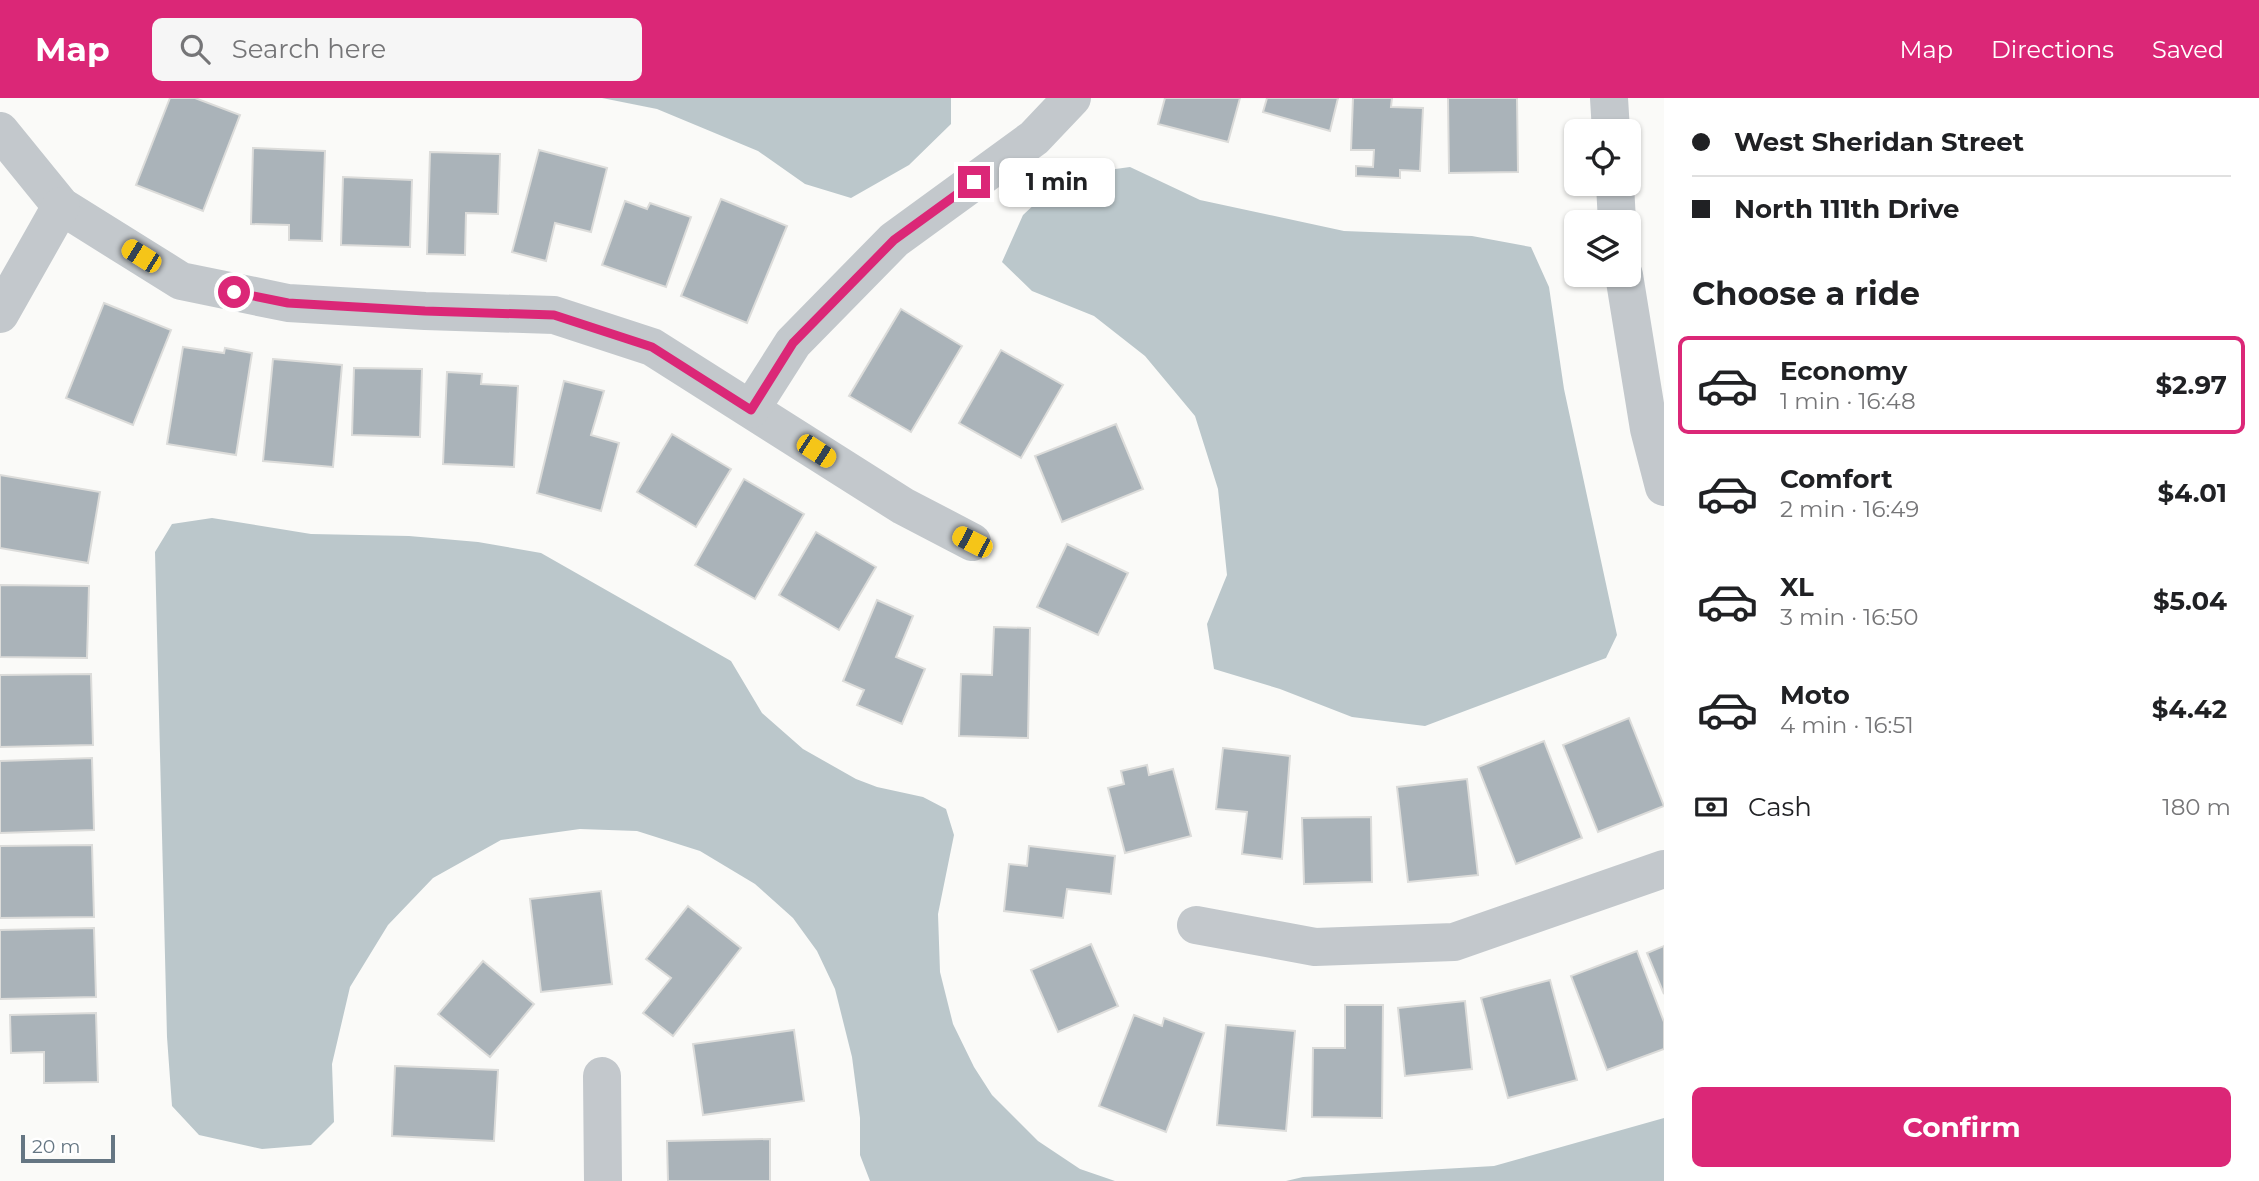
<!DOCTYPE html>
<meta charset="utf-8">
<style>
body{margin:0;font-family:Montserrat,sans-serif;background:#f6f6f6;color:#202124;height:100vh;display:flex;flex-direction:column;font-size:26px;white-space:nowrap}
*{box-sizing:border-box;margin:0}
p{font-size:23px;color:#757577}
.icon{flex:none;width:38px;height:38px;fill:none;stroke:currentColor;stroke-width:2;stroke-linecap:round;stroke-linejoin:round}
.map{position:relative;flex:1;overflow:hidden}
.side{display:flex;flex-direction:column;background:#fff;width:595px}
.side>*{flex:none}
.guide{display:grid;align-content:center;height:154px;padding:0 28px;background:#fff}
.buttons{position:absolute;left:1564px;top:21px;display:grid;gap:14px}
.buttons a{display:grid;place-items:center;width:77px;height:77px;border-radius:10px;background:#fff;box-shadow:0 2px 5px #0004;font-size:35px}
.scale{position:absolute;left:21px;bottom:18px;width:94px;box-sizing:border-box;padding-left:7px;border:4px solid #657683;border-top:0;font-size:19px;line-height:24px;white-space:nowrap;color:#657683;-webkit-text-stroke:5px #fff;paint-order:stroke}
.end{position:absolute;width:32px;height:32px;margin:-16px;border:9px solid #db2777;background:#fff;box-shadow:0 0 0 4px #fff}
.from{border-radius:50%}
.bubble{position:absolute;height:49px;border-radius:10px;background:#fff;box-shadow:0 2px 5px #0004;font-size:23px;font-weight:700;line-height:49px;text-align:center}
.car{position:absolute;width:21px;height:42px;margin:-21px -10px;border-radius:9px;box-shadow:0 0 5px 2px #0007;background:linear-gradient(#f5c518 24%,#345 0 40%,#f5c518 0 76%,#345 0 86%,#f5c518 0)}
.guide b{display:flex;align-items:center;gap:24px;height:66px;font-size:26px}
.guide b+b{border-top:2px solid #e0e0e0}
.guide i{width:18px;height:18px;background:#202124}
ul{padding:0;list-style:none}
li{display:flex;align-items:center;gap:21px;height:98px;margin:0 14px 10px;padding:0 14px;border:4px solid transparent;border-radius:10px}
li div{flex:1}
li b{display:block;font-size:26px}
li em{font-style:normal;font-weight:700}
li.active{border-color:#db2777}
li>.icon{width:63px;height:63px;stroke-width:1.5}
h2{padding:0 28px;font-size:32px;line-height:84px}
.pay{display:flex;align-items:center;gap:18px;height:77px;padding:0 28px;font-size:26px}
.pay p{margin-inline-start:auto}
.action{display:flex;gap:14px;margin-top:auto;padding:14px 28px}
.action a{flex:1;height:80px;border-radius:10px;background:#db2777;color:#fff;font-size:28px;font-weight:700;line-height:80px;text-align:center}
header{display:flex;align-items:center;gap:42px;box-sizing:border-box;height:98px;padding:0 35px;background:#db2777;color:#fff}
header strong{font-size:33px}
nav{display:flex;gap:38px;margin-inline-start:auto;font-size:24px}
.search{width:490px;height:63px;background:#f6f6f6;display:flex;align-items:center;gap:18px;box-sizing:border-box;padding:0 24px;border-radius:10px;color:#757577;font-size:26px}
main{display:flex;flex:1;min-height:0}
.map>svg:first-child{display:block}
.water{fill:#bbc7cb}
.building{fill:#aab3b9;stroke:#dcdcda;stroke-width:2}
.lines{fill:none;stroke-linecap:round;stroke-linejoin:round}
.minor{stroke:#c3c8cc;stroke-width:38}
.route{stroke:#db2777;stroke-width:9}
</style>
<header>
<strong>Map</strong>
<div class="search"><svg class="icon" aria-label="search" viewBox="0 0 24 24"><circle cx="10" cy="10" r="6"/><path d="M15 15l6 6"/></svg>Search here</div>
<nav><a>Map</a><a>Directions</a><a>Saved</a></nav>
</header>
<main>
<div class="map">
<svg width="1664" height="1083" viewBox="0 0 1664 1083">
<rect width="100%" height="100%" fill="#fafaf8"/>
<!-- water -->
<g class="water">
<polygon points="602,0 951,0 951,26 909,67 851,100 805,86 758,53 657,11"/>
<polygon points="1130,69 1200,102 1344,133 1472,138 1531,149 1549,189 1564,291 1617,537 1606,560 1425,628 1352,619 1280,591 1214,571 1207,526 1227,477 1218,391 1195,318 1145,258 1094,218 1032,193 1002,164 1023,117 1065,78"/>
<polygon points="212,420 311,436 409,438 478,444 541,455 731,563 762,615 803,651 856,681 877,689 923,699 946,711 954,737 938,816 940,874 953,926 974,969 992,997 1038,1043 1080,1071 1115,1083 870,1083 860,1057 860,1020 852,959 835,891 817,853 793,820 755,786 700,753 637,733 580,731 501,742 433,780 388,827 350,889 332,966 334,1024 311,1047 262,1051 199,1037 172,1008 167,939 155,454 172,426"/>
<polygon points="1664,1020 1664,1083 1286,1083 1303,1079 1494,1068"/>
</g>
<!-- building -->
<g class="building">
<polygon points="170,0 195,0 240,17 203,113 136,87"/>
<polygon points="1165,0 1240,0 1228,44 1158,26"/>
<polygon points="1267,0 1338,0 1330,33 1263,14"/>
<polygon points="1353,0 1392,0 1391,9 1423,10 1420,73 1400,72 1400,80 1356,78 1356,68 1373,69 1374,52 1351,52"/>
<polygon points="1448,0 1517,0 1518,74 1449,75"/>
<polygon points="253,50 325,53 322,143 289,142 289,127 251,126"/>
<polygon points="539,52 607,70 591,134 555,125 546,163 512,154"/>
<polygon points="430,54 500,56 498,116 466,115 465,157 427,156"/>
<polygon points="343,79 412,82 410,149 341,147"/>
<polygon points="721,101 787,128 747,225 681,198"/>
<polygon points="625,103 647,111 650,105 691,119 666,189 602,167"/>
<polygon points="104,205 171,232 133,327 66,300"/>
<polygon points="901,211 962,248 911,334 849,298"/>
<polygon points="183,249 224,255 225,250 252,255 236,357 167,346"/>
<polygon points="1001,252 1063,287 1021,360 959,325"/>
<polygon points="273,261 342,267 333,369 263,363"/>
<polygon points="354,270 422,271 420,339 352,337"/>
<polygon points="447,274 482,276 481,286 518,288 514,369 443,366"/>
<polygon points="564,283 604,293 591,337 619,345 601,413 537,395"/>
<polygon points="1116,326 1143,391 1062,424 1035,358"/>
<polygon points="672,336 731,371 696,429 637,394"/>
<polygon points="0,377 100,394 88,465 0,450"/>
<polygon points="744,381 804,416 755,501 695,467"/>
<polygon points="816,434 876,469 839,532 779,497"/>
<polygon points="1067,446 1128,475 1098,537 1037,509"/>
<polygon points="0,487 89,488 87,560 0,559"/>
<polygon points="877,502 913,518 896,559 925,571 902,626 857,607 864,592 843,583"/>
<polygon points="994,529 1030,530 1028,640 959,638 961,576 992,577"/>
<polygon points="91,576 93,647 0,649 0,577"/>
<polygon points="1629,620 1664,708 1598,734 1563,647"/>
<polygon points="1544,643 1582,740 1516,766 1478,669"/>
<polygon points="1223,650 1290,658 1282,761 1242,756 1247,714 1216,711"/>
<polygon points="92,660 94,732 0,735 0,663"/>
<polygon points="1147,667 1149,677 1173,671 1191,738 1125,755 1108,690 1124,686 1121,673"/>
<polygon points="1467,681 1478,777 1408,784 1397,689"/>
<polygon points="1371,719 1372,784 1304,786 1302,720"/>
<polygon points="92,747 94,819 0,820 0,748"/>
<polygon points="1029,748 1115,758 1111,796 1067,791 1063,820 1004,813 1009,766 1027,768"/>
<polygon points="601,793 612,886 541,894 530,801"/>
<polygon points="688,808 741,850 673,938 643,915 671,880 646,861"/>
<polygon points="94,830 96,899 0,901 0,832"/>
<polygon points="1091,846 1118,908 1058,934 1031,872"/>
<polygon points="1664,848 1664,896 1647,855"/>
<polygon points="1637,853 1664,924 1664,951 1607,972 1571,878"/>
<polygon points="483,863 534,906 490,959 438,916"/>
<polygon points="1550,882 1577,982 1508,1000 1481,900"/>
<polygon points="1465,903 1472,971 1405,978 1398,910"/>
<polygon points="1345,907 1383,907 1382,1020 1312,1019 1313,950 1345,950"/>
<polygon points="96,915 98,984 44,985 44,954 11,955 10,917"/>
<polygon points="1134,917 1162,928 1164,920 1204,935 1166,1034 1099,1008"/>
<polygon points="1226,927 1295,933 1286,1033 1217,1027"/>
<polygon points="794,932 804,1003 703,1017 693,946"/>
<polygon points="395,968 498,972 494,1043 392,1038"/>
<polygon points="770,1041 770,1083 668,1083 667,1043"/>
</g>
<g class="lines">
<!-- minor -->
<g class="minor">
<polyline points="1609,0 1611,33"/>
<polyline points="0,33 61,108 181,183 288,205 425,213 554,217 652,249 903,408 972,444"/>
<polyline points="1615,86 1617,124"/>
<polyline points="1624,177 1649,331 1664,389"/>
<polyline points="0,216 61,108"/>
<polyline points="751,311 793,245 894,142 1034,40 1072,0"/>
<polyline points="1196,827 1315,849 1454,844 1664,771"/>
<polyline points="602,978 603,1083"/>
</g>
</g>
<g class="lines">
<!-- route -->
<polyline class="route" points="234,194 288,205 425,213 554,217 652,249 751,312 793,245 894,142 974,84"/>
</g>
</svg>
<div class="buttons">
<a><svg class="icon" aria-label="locate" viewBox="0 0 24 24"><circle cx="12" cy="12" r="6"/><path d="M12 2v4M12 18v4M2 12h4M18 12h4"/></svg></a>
<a><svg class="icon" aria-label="layers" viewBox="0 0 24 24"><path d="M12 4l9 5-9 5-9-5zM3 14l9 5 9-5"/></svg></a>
</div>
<div class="scale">20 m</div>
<i class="end from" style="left:234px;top:194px"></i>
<i class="end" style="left:974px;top:84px"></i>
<div class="bubble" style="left:999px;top:60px;width:116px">1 min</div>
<i class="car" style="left:141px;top:158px;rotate:302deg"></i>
<i class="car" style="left:816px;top:353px;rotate:123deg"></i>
<i class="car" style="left:972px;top:444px;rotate:297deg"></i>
</div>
<section class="side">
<div class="guide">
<b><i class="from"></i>West Sheridan Street</b>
<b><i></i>North 111th Drive</b>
</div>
<h2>Choose a ride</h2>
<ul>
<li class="active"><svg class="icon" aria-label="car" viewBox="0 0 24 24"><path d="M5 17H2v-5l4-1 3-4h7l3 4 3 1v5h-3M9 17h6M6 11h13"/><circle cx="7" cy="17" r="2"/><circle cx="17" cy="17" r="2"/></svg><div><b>Economy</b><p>1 min · 16:48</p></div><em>$2.97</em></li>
<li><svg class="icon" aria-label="car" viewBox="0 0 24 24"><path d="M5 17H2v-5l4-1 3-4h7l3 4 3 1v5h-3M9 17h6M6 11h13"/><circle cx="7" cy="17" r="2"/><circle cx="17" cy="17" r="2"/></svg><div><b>Comfort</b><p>2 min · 16:49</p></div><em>$4.01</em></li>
<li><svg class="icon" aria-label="car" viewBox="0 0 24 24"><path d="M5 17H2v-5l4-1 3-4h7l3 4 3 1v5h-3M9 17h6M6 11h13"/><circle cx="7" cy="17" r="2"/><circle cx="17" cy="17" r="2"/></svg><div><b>XL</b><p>3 min · 16:50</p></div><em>$5.04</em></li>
<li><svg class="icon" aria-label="car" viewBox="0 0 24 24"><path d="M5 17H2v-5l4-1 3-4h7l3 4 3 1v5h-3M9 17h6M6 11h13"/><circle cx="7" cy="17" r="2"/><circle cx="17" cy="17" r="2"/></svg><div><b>Moto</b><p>4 min · 16:51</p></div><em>$4.42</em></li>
</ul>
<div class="pay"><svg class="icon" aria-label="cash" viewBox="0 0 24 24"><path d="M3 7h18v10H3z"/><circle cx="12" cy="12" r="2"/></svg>Cash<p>180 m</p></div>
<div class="action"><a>Confirm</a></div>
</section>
</main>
